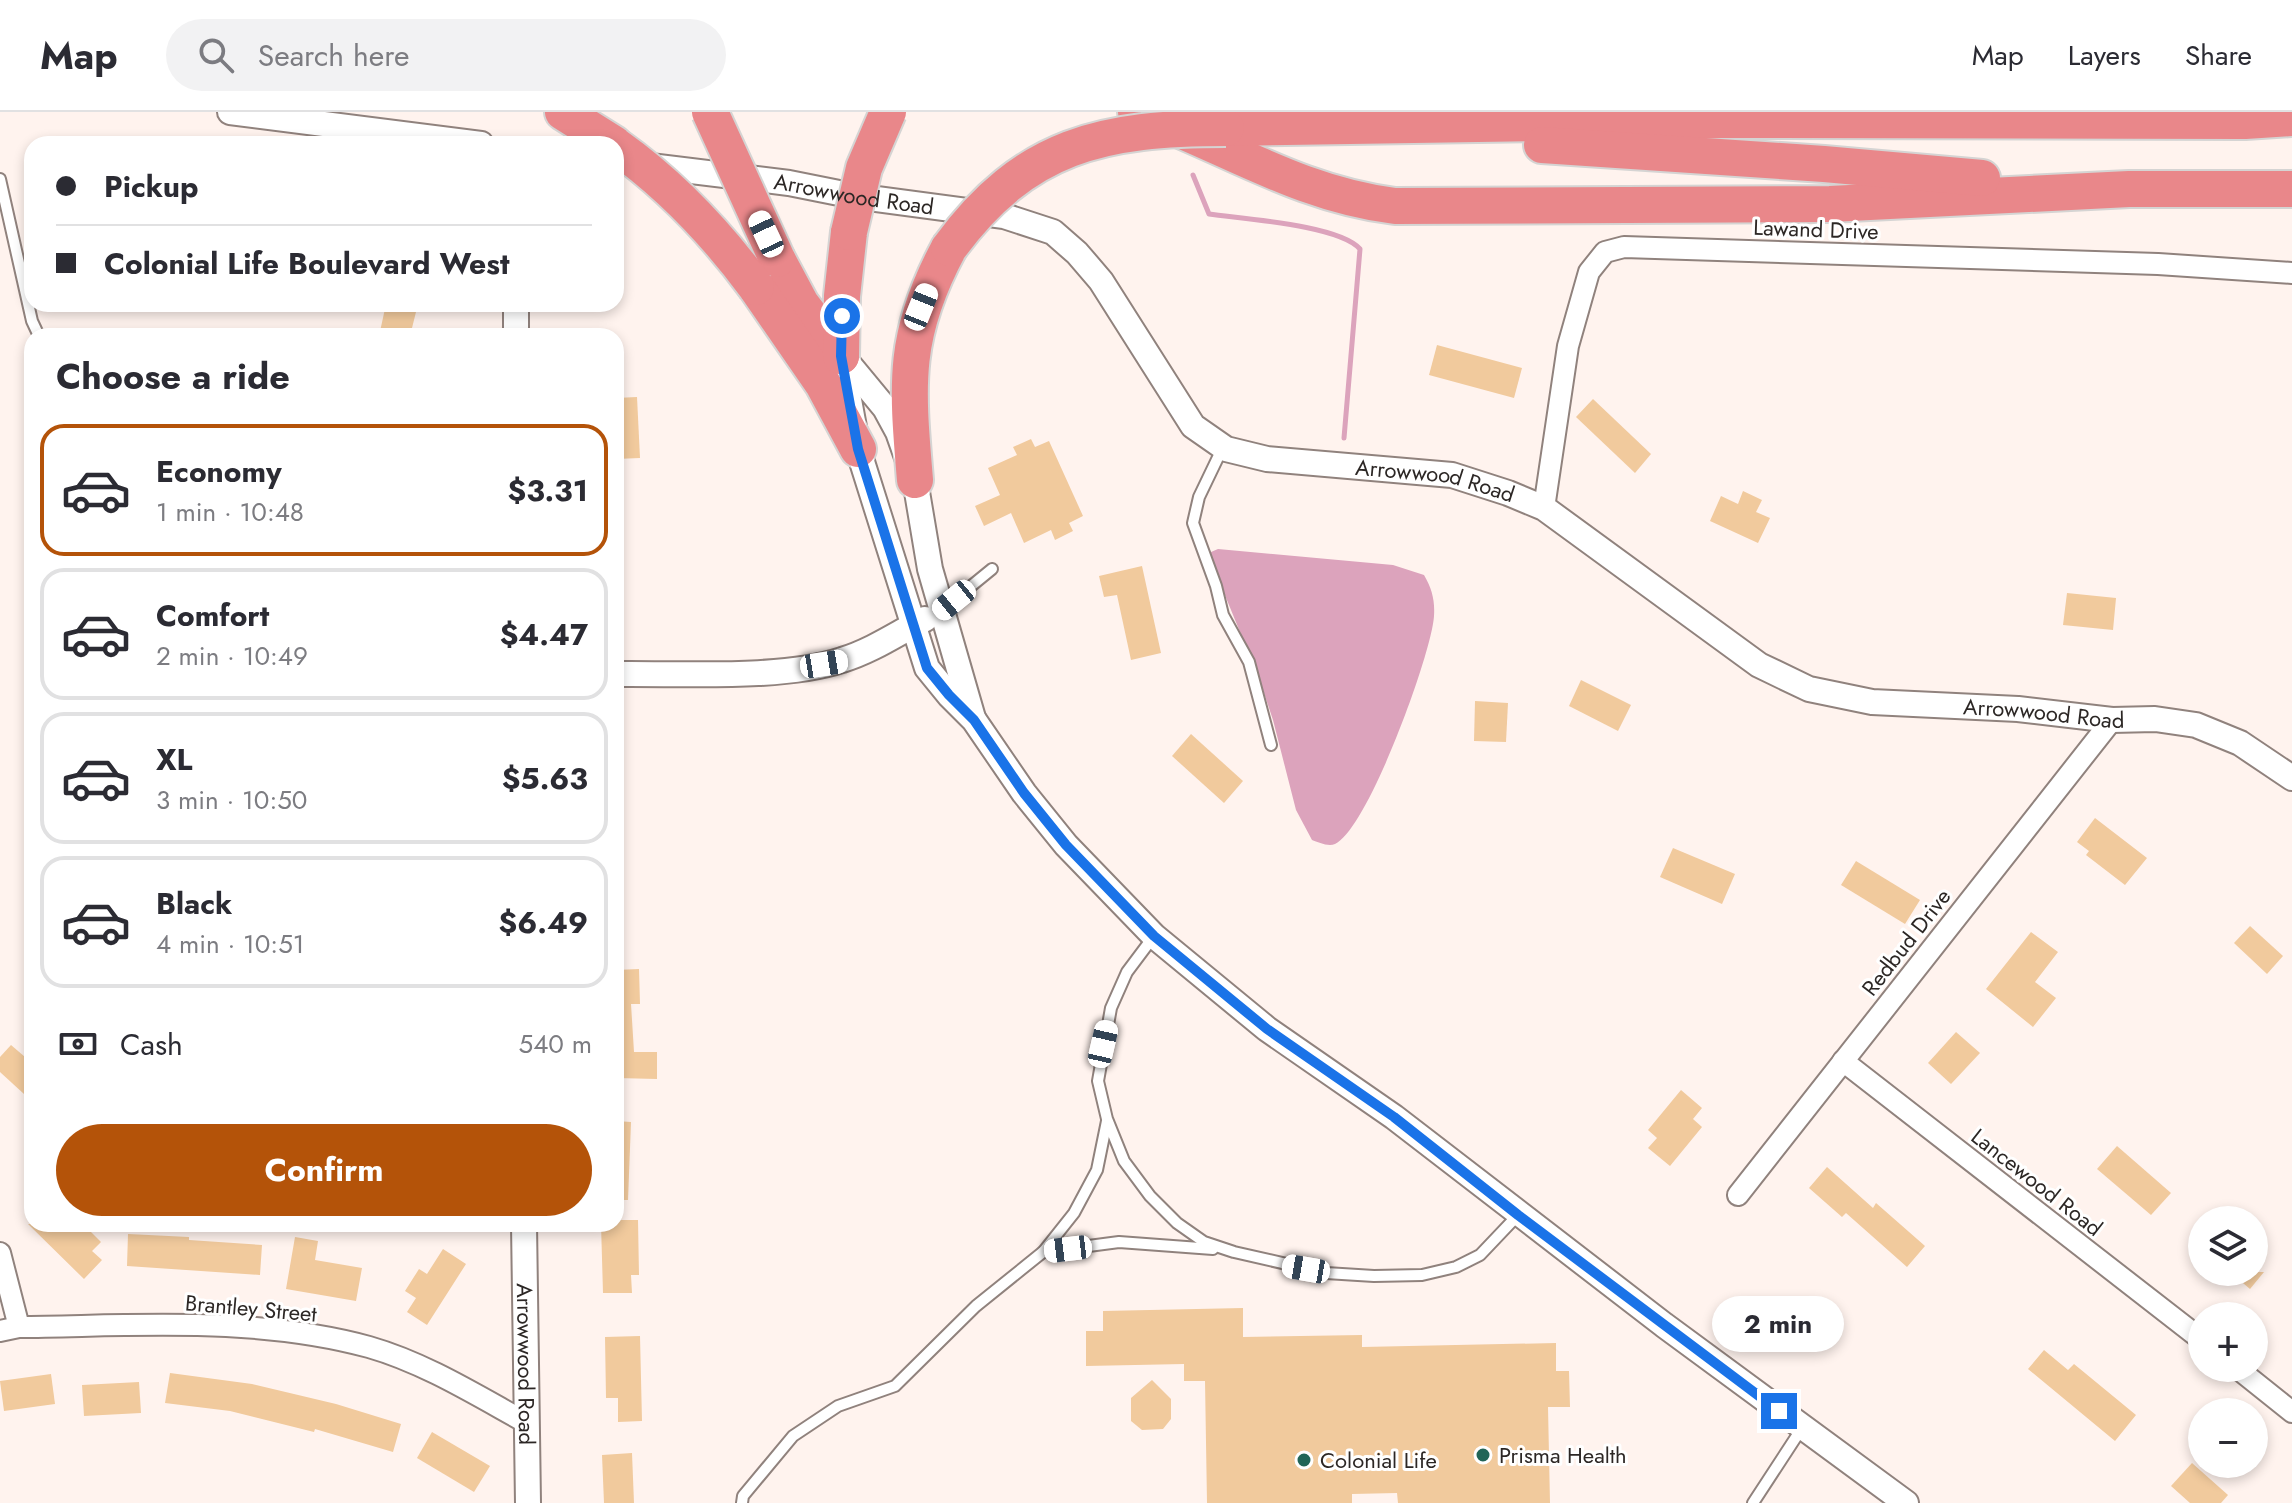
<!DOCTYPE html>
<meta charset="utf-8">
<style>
body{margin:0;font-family:Jost,sans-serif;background:#f2f2f3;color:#2b2b33;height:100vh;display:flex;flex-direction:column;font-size:30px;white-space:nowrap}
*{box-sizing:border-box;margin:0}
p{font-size:26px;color:#7c7c81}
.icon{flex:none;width:44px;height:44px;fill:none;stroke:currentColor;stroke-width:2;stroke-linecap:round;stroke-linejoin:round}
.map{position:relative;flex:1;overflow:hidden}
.sheet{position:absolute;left:24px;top:216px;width:600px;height:904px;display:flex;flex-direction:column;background:#fff;border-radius:24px;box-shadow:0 4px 12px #0003}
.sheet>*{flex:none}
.guide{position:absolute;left:24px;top:24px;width:600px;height:176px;border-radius:24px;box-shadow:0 4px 12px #0003;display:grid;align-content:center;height:176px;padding:0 32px;background:#fff}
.buttons{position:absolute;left:2188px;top:1094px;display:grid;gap:16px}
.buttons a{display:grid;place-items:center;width:80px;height:80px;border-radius:50%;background:#fff;box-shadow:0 4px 12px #0003;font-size:40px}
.end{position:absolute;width:36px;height:36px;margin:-18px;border:10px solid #1a73e8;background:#fff;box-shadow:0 0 0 4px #fff}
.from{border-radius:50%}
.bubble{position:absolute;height:56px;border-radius:28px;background:#fff;box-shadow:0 4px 12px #0003;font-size:26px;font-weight:700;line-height:56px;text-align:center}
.car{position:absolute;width:24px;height:48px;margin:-24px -12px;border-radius:10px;box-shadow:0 0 6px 2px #0007;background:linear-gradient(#fff 24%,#345 0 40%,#fff 0 76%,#345 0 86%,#fff 0)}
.guide b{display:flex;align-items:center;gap:28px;height:76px;font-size:30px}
.guide b+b{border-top:2px solid #e1e1e2}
.guide i{width:20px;height:20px;background:#2b2b33}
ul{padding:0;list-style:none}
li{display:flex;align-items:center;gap:24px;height:132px;margin:0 16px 12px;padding:0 16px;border:4px solid #e1e1e2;border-radius:24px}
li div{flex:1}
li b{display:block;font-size:30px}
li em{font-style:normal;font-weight:700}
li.on{border-color:#b45309}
li>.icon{width:72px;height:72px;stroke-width:1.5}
h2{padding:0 32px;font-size:36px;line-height:96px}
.pay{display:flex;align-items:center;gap:20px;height:88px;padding:0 32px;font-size:30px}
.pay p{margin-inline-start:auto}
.button{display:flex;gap:16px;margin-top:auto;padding:16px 32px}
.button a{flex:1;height:92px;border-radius:48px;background:#b45309;color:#fff;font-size:32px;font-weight:700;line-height:92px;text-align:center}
header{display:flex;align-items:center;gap:48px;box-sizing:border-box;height:112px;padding:0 40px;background:#fff;border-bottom:2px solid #e1e1e2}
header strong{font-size:38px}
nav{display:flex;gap:44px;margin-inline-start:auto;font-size:28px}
.search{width:560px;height:72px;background:#f2f2f3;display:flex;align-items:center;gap:20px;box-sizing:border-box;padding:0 28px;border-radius:44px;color:#7c7c81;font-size:30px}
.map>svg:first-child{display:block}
.water{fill:#dca3bc}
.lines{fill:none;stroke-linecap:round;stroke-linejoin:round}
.stream{stroke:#dca3bc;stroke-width:5}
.building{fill:#f1ca9d}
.service-casing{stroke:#90827d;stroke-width:14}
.minor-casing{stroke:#90827d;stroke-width:24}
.tertiary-casing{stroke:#90827d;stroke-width:28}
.motorway-casing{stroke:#d5d4d3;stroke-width:40}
.service{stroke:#fff;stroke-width:10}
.minor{stroke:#fff;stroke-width:20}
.tertiary{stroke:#fff;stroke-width:24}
.motorway{stroke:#e9878a;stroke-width:36}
.motorway-bridge-casing{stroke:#d5d4d3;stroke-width:40;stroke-linecap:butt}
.motorway-bridge{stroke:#e9878a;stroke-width:36}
.route{stroke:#1a73e8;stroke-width:10}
.poi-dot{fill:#216557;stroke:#fff;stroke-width:3}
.labels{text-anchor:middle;stroke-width:6;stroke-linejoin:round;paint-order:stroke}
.street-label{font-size:22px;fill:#2c2725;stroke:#fff}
.poi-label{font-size:22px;fill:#2c2725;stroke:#fff;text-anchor:start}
</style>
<header>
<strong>Map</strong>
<div class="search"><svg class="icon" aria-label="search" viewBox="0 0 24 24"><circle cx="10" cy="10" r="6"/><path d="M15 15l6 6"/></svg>Search here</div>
<nav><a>Map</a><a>Layers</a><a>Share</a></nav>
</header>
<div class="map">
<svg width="2292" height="1391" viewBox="0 0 2292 1391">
<rect width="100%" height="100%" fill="#fff3ee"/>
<!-- water -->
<path class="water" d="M1218,437L1393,453L1424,463C1432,477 1435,488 1434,504C1432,541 1368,717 1335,732C1328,735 1318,730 1312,728L1296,698L1273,608L1260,569L1211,449V440Z"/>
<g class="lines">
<!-- stream -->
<path class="stream" d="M1193,63L1209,102C1243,107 1339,113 1360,137L1344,326"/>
</g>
<!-- building -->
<g class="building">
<polygon points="386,192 418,192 410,224 379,224"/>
<polygon points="1437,233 1522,256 1514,286 1429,263"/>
<polygon points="637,285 640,346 616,347 616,286"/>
<polygon points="1593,287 1651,342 1635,361 1576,305"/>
<polygon points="1031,327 1035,335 1049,329 1083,404 1069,411 1073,419 1055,428 1051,418 1024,431 1011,401 984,414 975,394 1000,383 988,356 1017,343 1013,335"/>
<polygon points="1743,379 1762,388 1756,400 1770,406 1758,431 1710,409 1721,384 1738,392"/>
<polygon points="1142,454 1161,541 1131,548 1117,483 1104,485 1099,464"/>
<polygon points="2067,481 2116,486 2113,518 2063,513"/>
<polygon points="1581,568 1631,593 1618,619 1569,594"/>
<polygon points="1475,589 1508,591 1506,630 1474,629"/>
<polygon points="1191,622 1243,669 1224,691 1172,644"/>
<polygon points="2095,706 2147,746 2125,773 2086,743 2089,739 2077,730"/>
<polygon points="1673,736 1735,762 1722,792 1660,765"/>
<polygon points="1856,749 1920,788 1905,812 1841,773"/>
<polygon points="2250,814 2283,844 2267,862 2234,831"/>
<polygon points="2031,820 2058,840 2035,870 2056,886 2033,915 1986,877"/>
<polygon points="639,857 640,892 631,892 634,940 657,940 657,967 616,966 616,858"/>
<polygon points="1956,920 1980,941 1951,972 1928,951"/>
<polygon points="11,933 32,951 32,973 24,982 0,960 0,945"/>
<polygon points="1681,978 1702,996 1693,1007 1702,1015 1670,1054 1648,1036 1657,1026 1648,1018"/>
<polygon points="616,1009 631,1010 628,1088 616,1088"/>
<polygon points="2117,1034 2171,1081 2151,1103 2097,1057"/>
<polygon points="1827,1055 1873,1096 1876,1091 1925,1134 1907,1155 1846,1101 1842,1105 1809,1076"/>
<polygon points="616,1108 638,1108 639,1163 631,1163 632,1181 603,1181 601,1112 616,1112"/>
<polygon points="28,1112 83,1112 101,1130 92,1139 102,1148 84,1167"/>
<polygon points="128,1122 189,1125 189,1128 262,1133 260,1163 127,1154"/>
<polygon points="295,1125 318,1129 315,1148 362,1156 356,1189 286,1177"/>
<polygon points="443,1137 466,1152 427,1213 407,1200 416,1186 405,1179 419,1157 427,1162"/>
<polygon points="2230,1160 2264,1160 2250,1177"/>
<polygon points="1243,1196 1243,1225 1362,1223 1362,1235 1556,1231 1556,1259 1569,1259 1570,1295 1548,1295 1550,1391 1398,1391 1397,1381 1352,1382 1352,1391 1207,1391 1205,1269 1184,1269 1184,1252 1086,1254 1086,1219 1103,1219 1103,1199"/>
<polygon points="640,1224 642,1309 618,1310 618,1286 606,1286 605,1225"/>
<polygon points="2044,1238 2068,1258 2074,1252 2136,1303 2115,1329 2028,1257"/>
<polygon points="170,1261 252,1272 336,1292 401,1312 393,1340 315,1317 314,1320 230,1299 165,1291"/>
<polygon points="51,1262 55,1292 4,1299 0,1269"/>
<polygon points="1152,1268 1171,1287 1171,1307 1163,1317 1142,1318 1131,1309 1131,1286"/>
<polygon points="139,1270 141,1301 84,1304 82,1273"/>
<polygon points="432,1320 490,1354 474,1380 417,1346"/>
<polygon points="632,1341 634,1391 604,1391 602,1343"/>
<polygon points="2192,1351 2228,1383 2221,1391 2190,1391 2171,1374"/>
</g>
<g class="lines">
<!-- service casing -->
<g class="service-casing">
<g id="service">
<polyline points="0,67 32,209 39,224"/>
<polyline points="1223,335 1199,385 1193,411 1216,474 1223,503 1249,550 1271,633"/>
<polyline points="943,497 992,457"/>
<polyline points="1154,824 1127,860 1111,896 1098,969 1107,1007 1124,1049 1150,1084 1177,1111 1204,1130 1234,1140 1326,1161 1374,1164 1422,1163 1456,1155 1480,1143 1518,1103"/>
<polyline points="1043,1140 1074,1101 1097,1058 1107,1009"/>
<polyline points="742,1391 743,1384 793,1324 838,1294 895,1274 976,1194 1043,1140 1119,1130 1213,1137"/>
<polyline points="1753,1391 1802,1316"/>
</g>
</g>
<!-- minor casing -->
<g class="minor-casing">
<g id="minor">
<polyline points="1544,396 1568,234 1589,160 1605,140 1624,135 2158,152 2292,161"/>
<polyline points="1843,949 2202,1228"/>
<polyline points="1738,1083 2112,608"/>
<polyline points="0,1141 19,1215"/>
<path d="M0,1219L19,1215C135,1214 255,1204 369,1235C425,1251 476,1283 527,1311"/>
<polyline points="2237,1256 2292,1300"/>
</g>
</g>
<!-- tertiary casing -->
<g class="tertiary-casing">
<g id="tertiary">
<polyline points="230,0 481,32"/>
<path id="s1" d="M642,53L789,71L854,84L1004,104L1053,120L1077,141L1101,169L1193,314L1226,337L1267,347L1452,363L1508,381L1544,396L1759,553L1809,577L1872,590L2018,597L2112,608L2155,607L2196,613L2240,631L2292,666"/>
<polyline points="516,192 516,224"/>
<polyline points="841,244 858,337 927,556 949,583 974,608 1024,681 1066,733 1154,824 1267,917 1394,1005 1664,1213 1906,1391"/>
<polyline points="842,244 885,296 898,320 915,368 930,457 973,606"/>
<path d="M616,562C682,561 781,568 842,548C872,539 898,521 925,507"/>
<path id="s2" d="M524,1112L528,1391"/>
</g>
</g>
<!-- motorway casing -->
<g class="motorway-casing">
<g id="motorway">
<polyline points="563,0 614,32"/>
<path d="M1136,0C1226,33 1298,82 1395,94L1830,92L2129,77H2292"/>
<polyline points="1226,16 1722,8 2245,9 2292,6"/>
<polyline points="1542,33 1824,52 1982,66"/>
<polyline points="777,147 801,192 841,244"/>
<polyline points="756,175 823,272 858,337"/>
<polyline points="841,244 842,184 849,120"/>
<path d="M915,368C907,273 902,223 949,136"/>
</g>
</g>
<!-- service -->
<use href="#service" class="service"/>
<!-- minor -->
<use href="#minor" class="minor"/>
<!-- tertiary -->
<use href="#tertiary" class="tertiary"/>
<!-- motorway -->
<use href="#motorway" class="motorway"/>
<!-- motorway-bridge casing -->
<g class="motorway-bridge-casing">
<g id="motorway-bridge">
<polyline points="710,0 777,147"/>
<path d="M616,34C671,73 716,121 756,175"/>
<polyline points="849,120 864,56 888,0"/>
<path d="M949,136C1025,32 1103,16 1226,16"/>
</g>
</g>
<!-- motorway-bridge -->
<use href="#motorway-bridge" class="motorway-bridge"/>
</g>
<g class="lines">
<!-- route -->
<polyline class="route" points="842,204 841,244 858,337 927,556 949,583 974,608 1024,681 1066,733 1154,824 1267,917 1394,1005 1518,1103 1779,1299"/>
</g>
<!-- markers -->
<g class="poi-dot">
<circle cx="1483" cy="1343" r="8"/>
<circle cx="1304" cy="1348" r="8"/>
</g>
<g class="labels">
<!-- street labels -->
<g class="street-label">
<text dy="8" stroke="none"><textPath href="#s1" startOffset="214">Arrowwood Road</textPath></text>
<text transform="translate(1816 117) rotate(2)" y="8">Lawand Drive</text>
<text dy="8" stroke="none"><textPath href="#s1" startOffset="910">Arrowwood Road</textPath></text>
<text dy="8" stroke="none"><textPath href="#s1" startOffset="1582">Arrowwood Road</textPath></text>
<text transform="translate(1906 830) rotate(-52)" y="8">Redbud Drive</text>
<text transform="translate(2037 1070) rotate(38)" y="8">Lancewood Road</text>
<text transform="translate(251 1196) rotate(5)" y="8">Brantley Street</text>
<text dy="8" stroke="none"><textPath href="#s2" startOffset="140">Arrowwood Road</textPath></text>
</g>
<!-- poi labels -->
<g class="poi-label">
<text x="1499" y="1351">Prisma Health</text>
<text x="1320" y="1356">Colonial Life</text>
</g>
</g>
</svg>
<div class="buttons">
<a><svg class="icon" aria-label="layers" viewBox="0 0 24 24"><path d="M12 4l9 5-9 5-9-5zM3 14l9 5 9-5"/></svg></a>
<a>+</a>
<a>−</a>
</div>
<i class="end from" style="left:842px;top:204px"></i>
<i class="end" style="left:1779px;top:1299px"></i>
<div class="bubble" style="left:1712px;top:1184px;width:132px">2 min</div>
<i class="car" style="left:766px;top:122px;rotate:335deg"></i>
<i class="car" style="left:921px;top:195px;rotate:22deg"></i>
<i class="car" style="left:954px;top:488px;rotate:231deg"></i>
<i class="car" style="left:824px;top:552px;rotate:81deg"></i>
<i class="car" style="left:1103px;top:932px;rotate:13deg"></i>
<i class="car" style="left:1068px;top:1137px;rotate:263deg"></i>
<i class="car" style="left:1306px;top:1157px;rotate:280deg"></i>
<div class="guide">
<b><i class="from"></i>Pickup</b>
<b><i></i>Colonial Life Boulevard West</b>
</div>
<section class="sheet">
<h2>Choose a ride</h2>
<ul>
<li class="on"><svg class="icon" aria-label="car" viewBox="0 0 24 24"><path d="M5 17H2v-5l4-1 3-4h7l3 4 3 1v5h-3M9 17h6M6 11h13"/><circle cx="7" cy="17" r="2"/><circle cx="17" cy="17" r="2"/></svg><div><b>Economy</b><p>1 min · 10:48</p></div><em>$3.31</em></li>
<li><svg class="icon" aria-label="car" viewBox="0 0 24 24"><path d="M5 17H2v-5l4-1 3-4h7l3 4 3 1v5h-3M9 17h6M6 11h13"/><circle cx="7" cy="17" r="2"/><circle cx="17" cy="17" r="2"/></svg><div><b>Comfort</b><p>2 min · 10:49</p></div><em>$4.47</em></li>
<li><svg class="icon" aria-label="car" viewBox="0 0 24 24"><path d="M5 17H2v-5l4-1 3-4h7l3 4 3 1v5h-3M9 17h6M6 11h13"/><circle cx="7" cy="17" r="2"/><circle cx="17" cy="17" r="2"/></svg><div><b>XL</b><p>3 min · 10:50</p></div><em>$5.63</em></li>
<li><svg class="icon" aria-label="car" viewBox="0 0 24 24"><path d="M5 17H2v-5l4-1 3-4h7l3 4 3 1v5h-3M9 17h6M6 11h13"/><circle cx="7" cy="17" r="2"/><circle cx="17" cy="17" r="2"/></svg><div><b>Black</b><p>4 min · 10:51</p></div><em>$6.49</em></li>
</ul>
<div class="pay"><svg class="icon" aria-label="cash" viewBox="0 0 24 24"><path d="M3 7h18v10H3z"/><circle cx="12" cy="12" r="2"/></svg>Cash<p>540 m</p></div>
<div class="button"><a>Confirm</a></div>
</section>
</div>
